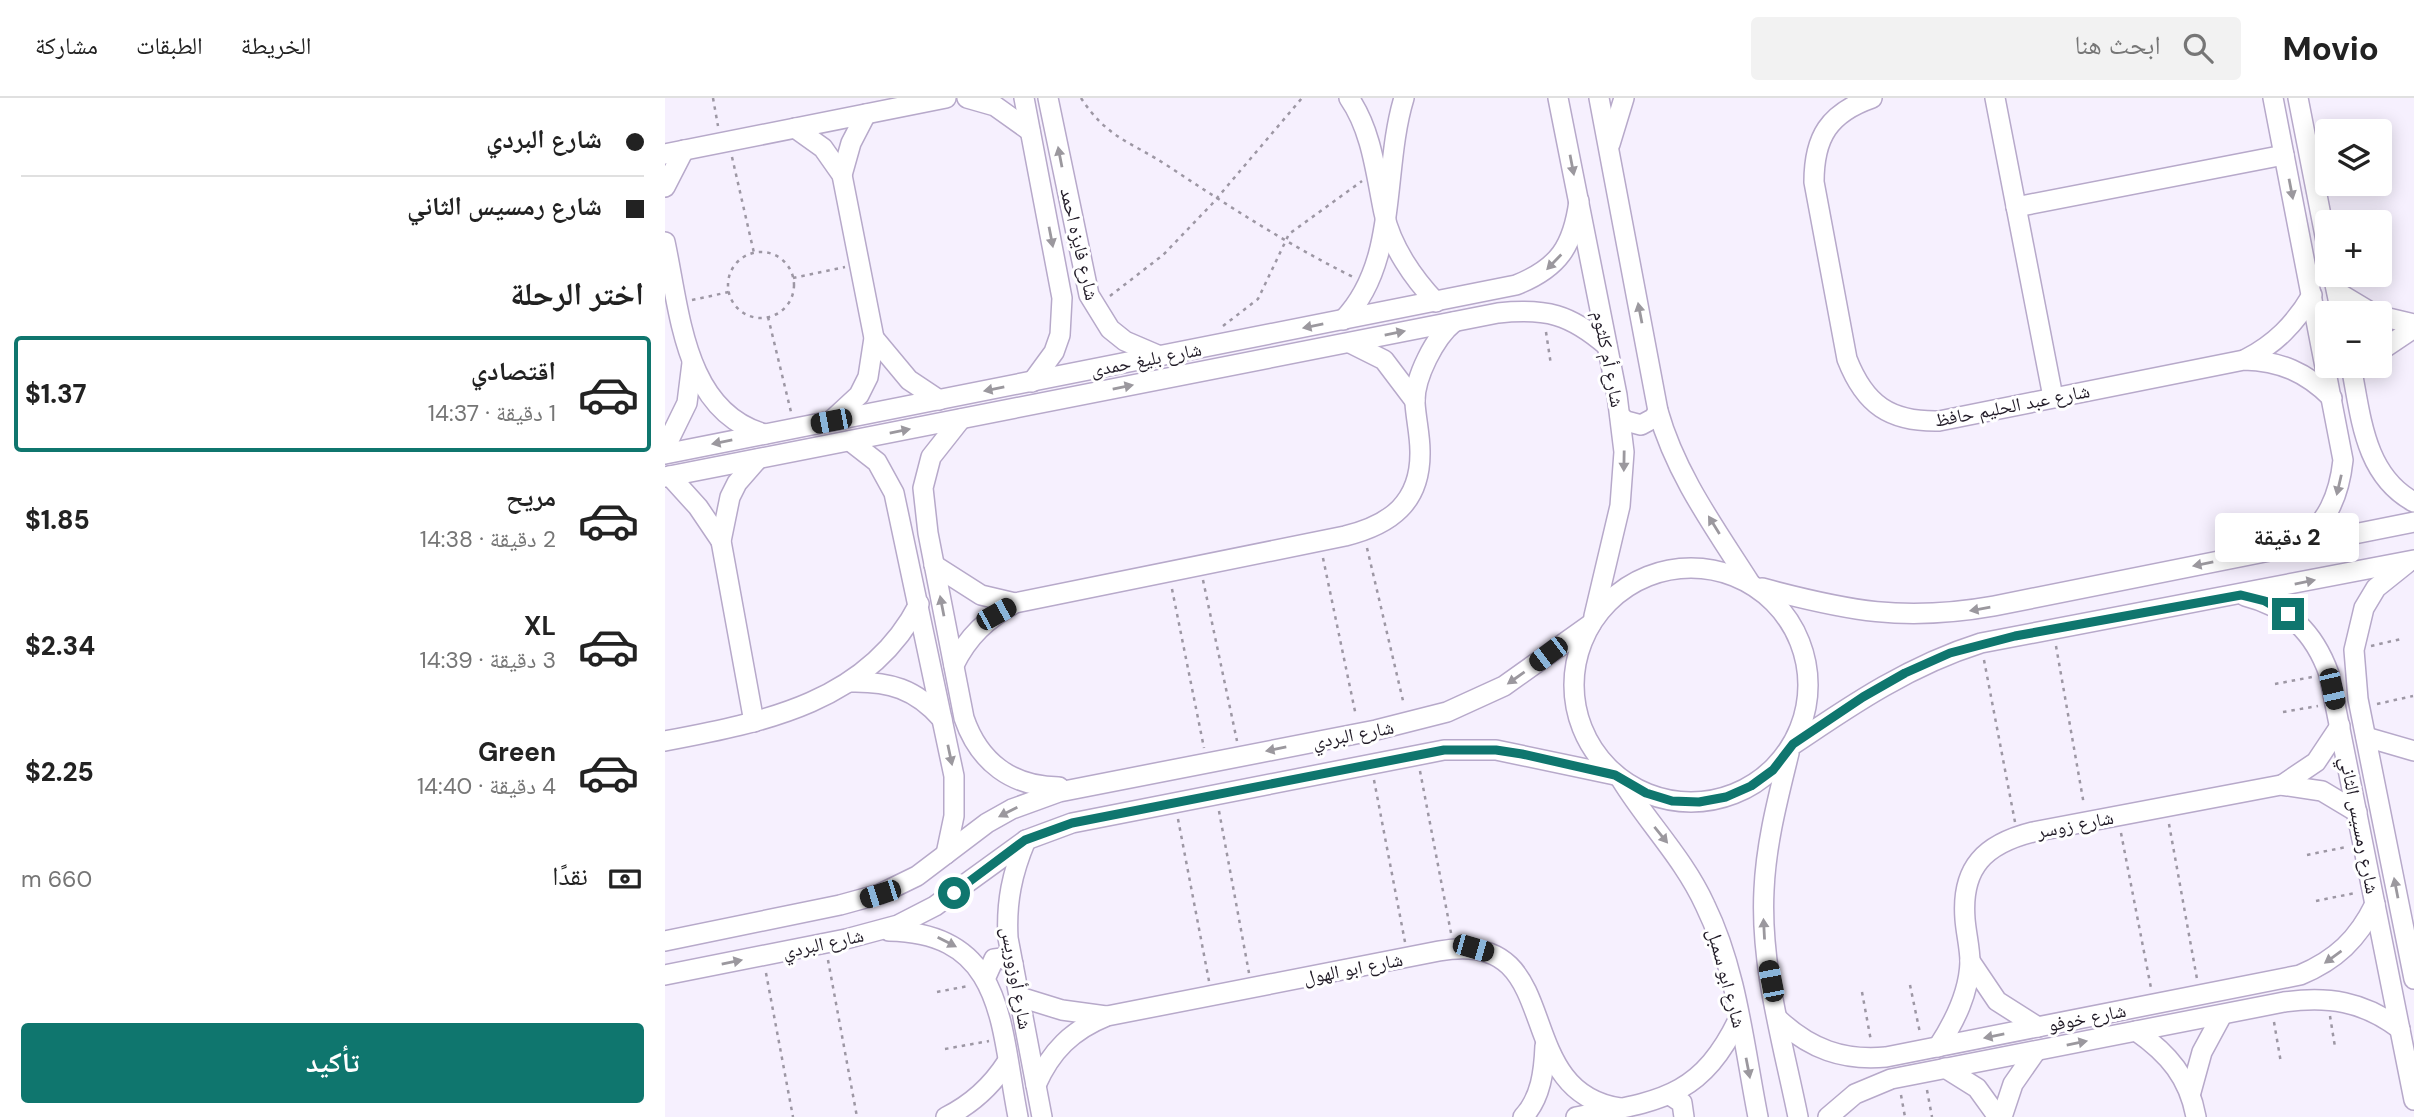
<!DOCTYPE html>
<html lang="ar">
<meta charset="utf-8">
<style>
body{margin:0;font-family:"DM Sans","Noto Naskh Arabic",sans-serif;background:#f2f2f2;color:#222;direction:rtl;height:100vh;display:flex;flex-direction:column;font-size:26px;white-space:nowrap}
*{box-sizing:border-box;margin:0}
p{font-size:23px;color:#767676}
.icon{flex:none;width:38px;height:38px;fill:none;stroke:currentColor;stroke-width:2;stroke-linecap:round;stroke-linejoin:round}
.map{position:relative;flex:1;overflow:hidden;direction:ltr}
.side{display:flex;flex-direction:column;background:#fff;width:665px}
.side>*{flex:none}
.banner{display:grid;align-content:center;height:154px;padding:0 21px;background:#fff}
.fabs{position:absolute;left:1650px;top:21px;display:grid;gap:14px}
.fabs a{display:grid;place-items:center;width:77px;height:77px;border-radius:7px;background:#fff;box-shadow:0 4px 18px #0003;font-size:35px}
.end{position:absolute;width:32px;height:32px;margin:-16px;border:9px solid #0f766e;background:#fff;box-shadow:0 0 0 4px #fff}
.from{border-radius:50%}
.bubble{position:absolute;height:49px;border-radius:7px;background:#fff;box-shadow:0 4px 18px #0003;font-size:23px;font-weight:800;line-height:49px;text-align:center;direction:rtl}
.car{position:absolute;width:21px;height:42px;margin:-21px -10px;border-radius:9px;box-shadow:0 0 5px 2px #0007;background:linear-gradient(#222 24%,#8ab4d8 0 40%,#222 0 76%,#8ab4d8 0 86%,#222 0)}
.banner b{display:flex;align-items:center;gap:24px;height:66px;font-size:26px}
.banner b+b{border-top:2px solid #e0e0e0}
.banner i{width:18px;height:18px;background:#222}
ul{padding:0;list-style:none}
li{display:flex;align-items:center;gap:21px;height:116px;margin:0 14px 10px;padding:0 7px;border:4px solid transparent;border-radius:7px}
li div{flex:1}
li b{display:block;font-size:26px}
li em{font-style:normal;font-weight:800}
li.on{border-color:#0f766e}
li>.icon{width:63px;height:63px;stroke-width:1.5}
h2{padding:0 21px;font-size:32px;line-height:84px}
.pay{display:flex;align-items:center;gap:18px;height:77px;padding:0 21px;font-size:26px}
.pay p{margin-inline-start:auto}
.button{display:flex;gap:14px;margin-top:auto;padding:14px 21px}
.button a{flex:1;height:80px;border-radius:7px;background:#0f766e;color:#fff;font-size:28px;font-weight:800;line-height:80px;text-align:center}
header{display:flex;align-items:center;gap:42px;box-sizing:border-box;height:98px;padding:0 35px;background:#fff;border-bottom:2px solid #e0e0e0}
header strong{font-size:33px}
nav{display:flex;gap:38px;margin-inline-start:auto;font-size:24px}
.search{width:490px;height:63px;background:#f2f2f2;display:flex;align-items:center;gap:18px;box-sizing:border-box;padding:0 24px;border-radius:7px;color:#767676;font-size:26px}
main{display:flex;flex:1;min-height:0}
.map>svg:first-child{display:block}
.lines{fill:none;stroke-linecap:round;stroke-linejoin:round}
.minor-casing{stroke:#b7a9ca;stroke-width:22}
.path{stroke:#9d97a4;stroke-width:2.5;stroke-dasharray:3.5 5;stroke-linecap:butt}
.minor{stroke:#fff;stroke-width:19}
.oneway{fill:#9b989e}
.route{stroke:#0f766e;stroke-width:9}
.labels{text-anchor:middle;stroke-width:6;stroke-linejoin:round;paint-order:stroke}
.street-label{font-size:19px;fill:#211b27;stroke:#fff}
</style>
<header>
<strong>Movio</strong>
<div class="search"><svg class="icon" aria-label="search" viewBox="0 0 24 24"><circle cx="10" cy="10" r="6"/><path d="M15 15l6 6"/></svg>ابحث هنا</div>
<nav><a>الخريطة</a><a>الطبقات</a><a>مشاركة</a></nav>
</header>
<main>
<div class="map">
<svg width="1749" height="1019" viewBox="0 0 1749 1019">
<rect width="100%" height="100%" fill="#f6f0fe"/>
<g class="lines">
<!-- minor casing -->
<g class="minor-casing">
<g id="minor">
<polyline points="302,0 330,8 365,33"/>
<polyline points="359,0 397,200 395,237 389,254 367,284"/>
<polyline points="383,0 424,197 445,231 460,243 495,258"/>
<path d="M684,0C707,33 711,77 719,115C726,148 748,180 771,204"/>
<polyline points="893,0 952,297 959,354 955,408 929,518"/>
<path d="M934,0L993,313C1011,377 1050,430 1085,485"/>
<path d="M1207,0C1164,15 1149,39 1149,84L1182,261C1200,307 1225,324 1274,323L1579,262C1615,263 1641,274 1667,300"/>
<polyline points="1330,0 1388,299"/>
<path d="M1608,0L1678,362C1674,399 1662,423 1635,447"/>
<polyline points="1633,0 1662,148"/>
<polyline points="130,30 158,50 177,77 209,240 203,279 194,297 167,322"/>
<polyline points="945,46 959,0"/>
<polyline points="0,56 281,0"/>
<polyline points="177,77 186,45 201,16"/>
<polyline points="0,89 19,52"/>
<polyline points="1351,109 1619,57"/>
<path d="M0,144C15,213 19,314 100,336"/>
<polyline points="1668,177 1676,215"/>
<polyline points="1672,194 1707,215"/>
<polyline points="1715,218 1749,226"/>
<path d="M678,222C734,164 717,72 739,0"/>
<polyline points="209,240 244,282 274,302"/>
<polyline points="685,245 719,262 750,303"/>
<polyline points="1715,253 1749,230"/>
<path d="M1581,261C1610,246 1630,226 1647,197"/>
<path d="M1686,268C1696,318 1699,377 1749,404"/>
<polyline points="955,318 961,323 976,327 989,320 993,313"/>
<path d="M296,321L266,359L258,390L263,435L299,620C314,664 347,689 394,689"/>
<polyline points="185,343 212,364 229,395 289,678 289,718 281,756"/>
<polyline points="0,350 22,305 27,265"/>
<path d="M0,356L851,187C894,170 908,148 914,103"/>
<polyline points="5,378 33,409 56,443"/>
<path d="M0,379L833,215C881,210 905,216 942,248"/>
<polyline points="1741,466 1711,490 1699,510 1689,552 1693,601 1749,881"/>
<polyline points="269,467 316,497 350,505"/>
<circle cx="1026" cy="587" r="117"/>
<path d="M1097,490C1183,513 1239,524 1329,508L1749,424"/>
<path d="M1580,498C1623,509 1649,534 1664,576L1749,1002"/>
<path d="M289,567C303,538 322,521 350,505L680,438C725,427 756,405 755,353C755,337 751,321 750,305C749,280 770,239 789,224"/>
<path d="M185,584C224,583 251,591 277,621"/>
<polyline points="89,624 56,443 65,399 72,385 93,361"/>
<polyline points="1701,639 1749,653"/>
<path d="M0,643C100,624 204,604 254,506"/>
<path d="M1129,646C1189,605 1246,567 1316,545L1749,462"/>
<path d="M1124,655C1113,700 1101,745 1099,792C1095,868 1118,945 1133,1019"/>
<path d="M957,683C983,725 1019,761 1040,807C1072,872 1079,948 1093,1019"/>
<polyline points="1617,687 1651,664 1675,628"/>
<path d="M361,742C347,775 341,804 343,840L377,1019"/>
<path d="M224,833C341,835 335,929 353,1019"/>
<polyline points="0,843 175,807 215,796 252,778 322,725 347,711 394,694 711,632 782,614 839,588 926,526"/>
<polyline points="1305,863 1332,903 1373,929"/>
<polyline points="0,877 181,841 233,827 270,808 361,742 407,725 779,652 831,652 950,677"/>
<polyline points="321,879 329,861 337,860 348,866"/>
<polyline points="355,899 397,912 441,918"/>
<path d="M1113,921C1145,951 1178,963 1221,959L1635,877C1671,862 1693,841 1710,806"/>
<path d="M1471,933C1504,956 1524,980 1531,1019"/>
<path d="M1273,949C1290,923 1304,895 1305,864C1305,850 1301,835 1300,821C1296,769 1320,746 1368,734L1616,687L1657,693L1692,714"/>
<polyline points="1280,970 1312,990 1333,1019"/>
<path d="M371,987C386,953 407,932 442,918L774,853C905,829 841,993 955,1010"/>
<polyline points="1526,994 1537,954 1557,917"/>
<polyline points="1005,997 1017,1005 1019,1019"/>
<path d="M281,1019C307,1006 326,989 342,964"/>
<path d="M858,1019C876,1000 879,973 880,948"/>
<path d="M911,1019C992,1003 1035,1002 1074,920"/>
<path d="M1163,1019L1190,996L1226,981L1619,904C1663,898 1698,903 1735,931"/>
<polyline points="1337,1019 1348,986 1371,953"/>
</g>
</g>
<!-- path -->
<g class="path">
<polyline points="48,0 53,28"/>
<path d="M416,0C443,41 465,43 503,68C565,109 622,146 688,179"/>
<polyline points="67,59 89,155"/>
<circle cx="96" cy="187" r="33"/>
<polyline points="128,180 180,169"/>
<polyline points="445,198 498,157 547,106 637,0"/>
<polyline points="27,202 64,194"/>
<polyline points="103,219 126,314"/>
<polyline points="558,228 593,201 624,136 697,83"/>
<polyline points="881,234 886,267"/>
<polyline points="702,450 739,607"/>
<polyline points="658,460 691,618"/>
<polyline points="538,482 572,643"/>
<polyline points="507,491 539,650"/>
<polyline points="1391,548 1419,707"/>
<polyline points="1706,548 1736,541"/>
<polyline points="1319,562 1350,724"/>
<polyline points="1610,586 1647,579"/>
<polyline points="1712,606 1748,598"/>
<polyline points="1618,614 1653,608"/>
<polyline points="755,673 786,835"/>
<polyline points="709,682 740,844"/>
<polyline points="554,713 584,875"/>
<polyline points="513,721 544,883"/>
<polyline points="1504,726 1532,881"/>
<polyline points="1456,735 1486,890"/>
<polyline points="1642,757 1681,749"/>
<polyline points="1651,803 1690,795"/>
<polyline points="163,862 192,1019"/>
<polyline points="101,875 128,1019"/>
<polyline points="1245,887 1255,935"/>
<polyline points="272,894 303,888"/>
<polyline points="1197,894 1206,943"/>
<polyline points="1665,918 1670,949"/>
<polyline points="1609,924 1616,965"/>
<polyline points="280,951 324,943"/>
<polyline points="1262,992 1267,1019"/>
<polyline points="1236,997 1240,1019"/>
</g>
<!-- minor -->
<use href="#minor" class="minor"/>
</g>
<!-- one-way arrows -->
<defs><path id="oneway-solid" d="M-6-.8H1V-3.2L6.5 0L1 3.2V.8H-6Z" transform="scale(1.75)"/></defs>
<g class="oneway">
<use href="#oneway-solid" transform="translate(395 59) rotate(-101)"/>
<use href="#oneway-solid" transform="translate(907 67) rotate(79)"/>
<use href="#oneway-solid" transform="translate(1626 91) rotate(79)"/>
<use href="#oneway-solid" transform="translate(386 139) rotate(79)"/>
<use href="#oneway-solid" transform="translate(889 164) rotate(134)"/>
<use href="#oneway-solid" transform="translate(975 215) rotate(-101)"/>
<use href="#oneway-solid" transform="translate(648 228) rotate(169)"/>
<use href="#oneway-solid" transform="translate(730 235) rotate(-11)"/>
<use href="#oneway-solid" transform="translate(458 289) rotate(-11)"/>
<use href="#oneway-solid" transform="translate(329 291) rotate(169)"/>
<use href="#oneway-solid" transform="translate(235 333) rotate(-11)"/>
<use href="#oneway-solid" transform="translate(57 344) rotate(169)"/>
<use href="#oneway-solid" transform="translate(959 363) rotate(91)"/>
<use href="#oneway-solid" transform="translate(1674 387) rotate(103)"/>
<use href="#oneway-solid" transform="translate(1049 427) rotate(-122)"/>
<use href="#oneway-solid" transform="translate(1538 466) rotate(169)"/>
<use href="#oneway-solid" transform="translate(1640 484) rotate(-11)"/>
<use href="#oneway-solid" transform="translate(277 508) rotate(-101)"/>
<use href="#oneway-solid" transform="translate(1315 511) rotate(170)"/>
<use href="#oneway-solid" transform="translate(851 580) rotate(145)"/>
<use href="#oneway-solid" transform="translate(611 651) rotate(169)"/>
<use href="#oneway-solid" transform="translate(285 657) rotate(78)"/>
<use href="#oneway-solid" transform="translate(343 714) rotate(153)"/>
<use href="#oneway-solid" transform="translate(996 737) rotate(51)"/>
<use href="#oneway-solid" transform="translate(1731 790) rotate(-101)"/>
<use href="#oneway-solid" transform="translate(1099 831) rotate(-93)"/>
<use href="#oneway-solid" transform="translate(282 844) rotate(27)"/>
<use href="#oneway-solid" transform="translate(1668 859) rotate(144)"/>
<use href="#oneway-solid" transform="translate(67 864) rotate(-11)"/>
<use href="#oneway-solid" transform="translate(1329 938) rotate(169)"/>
<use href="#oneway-solid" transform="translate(1412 945) rotate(-11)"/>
<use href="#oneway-solid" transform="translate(1083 970) rotate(79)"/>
</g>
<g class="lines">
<!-- route -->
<polyline class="route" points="289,795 360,742 407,725 779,652 831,652 857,656 950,677 981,695 1007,703 1034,704 1061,699 1086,688 1108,672 1128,646 1198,599 1240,575 1285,555 1350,538 1576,497 1600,503 1623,516"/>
</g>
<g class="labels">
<!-- street labels -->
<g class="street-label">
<text transform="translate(415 146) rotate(77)" y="7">شارع فايزه احمد</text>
<text transform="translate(481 261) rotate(-11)" y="7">شارع بليغ حمدى</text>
<text transform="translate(944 261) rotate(79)" y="7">شارع أم كلثوم</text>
<text transform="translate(1347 307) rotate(-11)" y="7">شارع عبد الحليم حافظ</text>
<text transform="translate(688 636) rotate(-11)" y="7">شارع البردي</text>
<text transform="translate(1410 726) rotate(-11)" y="7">شارع زوسر</text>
<text transform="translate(1695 727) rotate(79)" y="7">شارع رمسيس الثاني</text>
<text transform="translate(158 845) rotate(-12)" y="7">شارع البردي</text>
<text transform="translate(688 870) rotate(-11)" y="7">شارع ابو الهول</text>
<text transform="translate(352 880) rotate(80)" y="7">شارع أوزوريس</text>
<text transform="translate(1062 880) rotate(75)" y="7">شارع ابو سمبل</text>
<text transform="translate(1422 919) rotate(-11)" y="7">شارع خوفو</text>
</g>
</g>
</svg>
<div class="fabs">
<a><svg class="icon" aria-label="layers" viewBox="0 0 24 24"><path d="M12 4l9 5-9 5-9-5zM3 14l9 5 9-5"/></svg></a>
<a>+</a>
<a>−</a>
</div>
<i class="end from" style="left:289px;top:795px"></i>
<i class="end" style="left:1623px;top:516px"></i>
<div class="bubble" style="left:1550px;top:415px;width:144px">2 دقيقة</div>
<i class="car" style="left:166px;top:323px;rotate:259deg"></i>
<i class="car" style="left:331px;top:516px;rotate:61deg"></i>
<i class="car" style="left:883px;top:556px;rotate:233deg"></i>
<i class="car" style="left:1667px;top:591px;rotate:167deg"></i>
<i class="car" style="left:215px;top:796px;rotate:252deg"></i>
<i class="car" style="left:808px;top:850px;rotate:106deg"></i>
<i class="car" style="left:1106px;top:883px;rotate:349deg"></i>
</div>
<section class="side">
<div class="banner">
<b><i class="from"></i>شارع البردي</b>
<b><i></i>شارع رمسيس الثاني</b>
</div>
<h2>اختر الرحلة</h2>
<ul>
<li class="on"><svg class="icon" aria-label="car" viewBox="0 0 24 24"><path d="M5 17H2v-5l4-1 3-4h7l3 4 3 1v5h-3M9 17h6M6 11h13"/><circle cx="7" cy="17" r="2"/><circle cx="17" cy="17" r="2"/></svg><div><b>اقتصادي</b><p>1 دقيقة · 14:37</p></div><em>$1.37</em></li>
<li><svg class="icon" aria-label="car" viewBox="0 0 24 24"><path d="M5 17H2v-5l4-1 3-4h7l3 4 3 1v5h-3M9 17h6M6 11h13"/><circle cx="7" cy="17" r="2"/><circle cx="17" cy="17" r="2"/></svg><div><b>مريح</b><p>2 دقيقة · 14:38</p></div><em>$1.85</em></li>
<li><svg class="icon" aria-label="car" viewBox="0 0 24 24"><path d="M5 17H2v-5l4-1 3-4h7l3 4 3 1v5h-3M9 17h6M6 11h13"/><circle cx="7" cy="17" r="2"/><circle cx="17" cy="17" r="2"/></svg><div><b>XL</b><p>3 دقيقة · 14:39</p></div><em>$2.34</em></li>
<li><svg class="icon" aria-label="car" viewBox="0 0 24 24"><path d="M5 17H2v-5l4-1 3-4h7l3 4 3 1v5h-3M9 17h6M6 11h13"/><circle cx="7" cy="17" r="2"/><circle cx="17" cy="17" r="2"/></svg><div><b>Green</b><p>4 دقيقة · 14:40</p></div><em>$2.25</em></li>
</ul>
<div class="pay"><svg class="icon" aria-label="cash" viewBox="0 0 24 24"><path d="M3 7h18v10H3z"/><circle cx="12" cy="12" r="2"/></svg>نقدًا<p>660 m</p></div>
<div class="button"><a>تأكيد</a></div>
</section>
</main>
